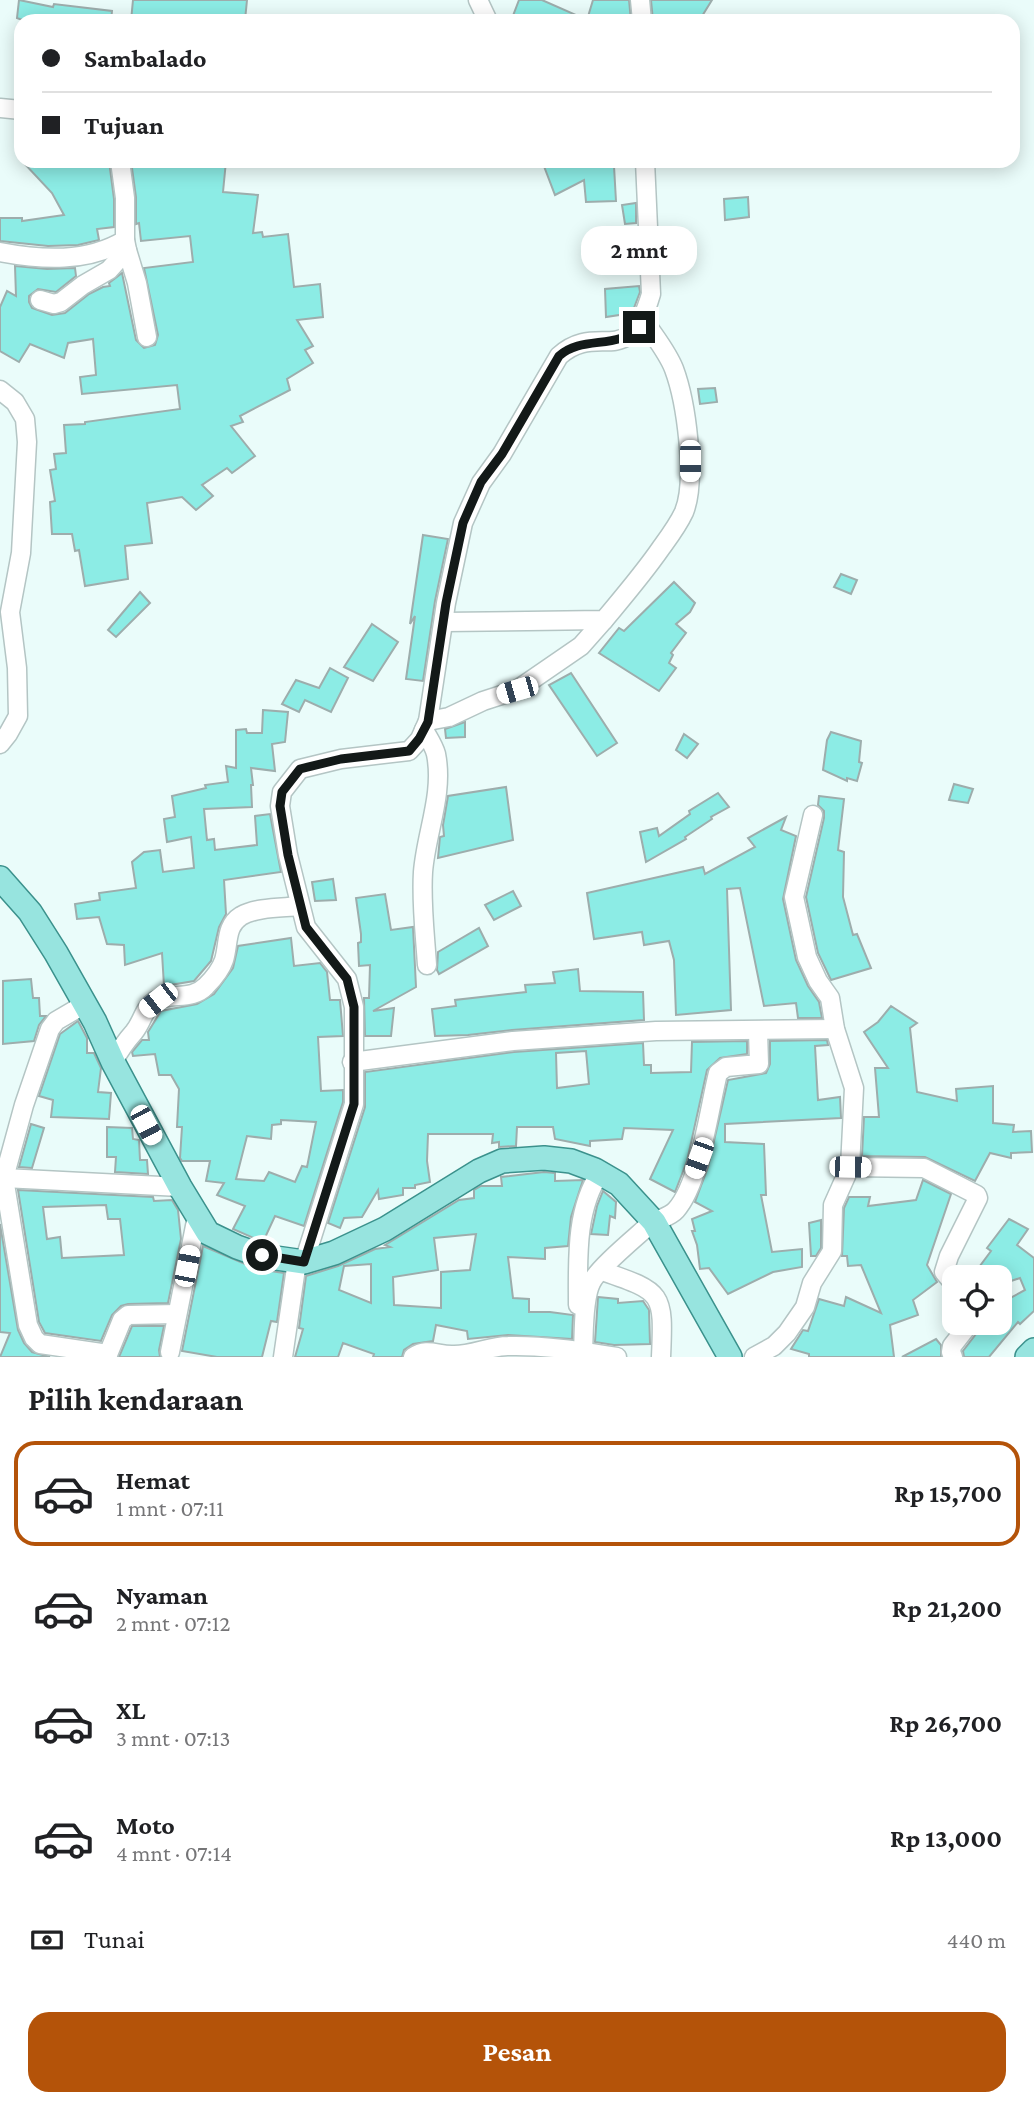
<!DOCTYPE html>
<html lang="id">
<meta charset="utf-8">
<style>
body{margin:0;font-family:"Crimson Pro",serif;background:#f6f6f6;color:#202124;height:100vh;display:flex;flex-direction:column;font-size:26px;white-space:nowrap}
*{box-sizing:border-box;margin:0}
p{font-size:23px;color:#757577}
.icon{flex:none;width:38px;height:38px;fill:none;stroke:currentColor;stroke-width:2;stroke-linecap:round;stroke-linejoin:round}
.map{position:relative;height:1357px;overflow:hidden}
.drawer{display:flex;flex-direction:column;background:#fff;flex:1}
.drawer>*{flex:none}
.hud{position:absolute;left:14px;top:14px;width:1006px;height:154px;border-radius:21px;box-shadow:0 4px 18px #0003;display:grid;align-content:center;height:154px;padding:0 28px;background:#fff}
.tools{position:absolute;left:942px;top:1265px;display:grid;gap:14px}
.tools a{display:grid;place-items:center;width:70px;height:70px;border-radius:14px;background:#fff;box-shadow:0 4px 18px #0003;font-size:35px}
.end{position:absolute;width:32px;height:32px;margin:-16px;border:9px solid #131918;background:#fff;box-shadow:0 0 0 4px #fff}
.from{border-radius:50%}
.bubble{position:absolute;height:49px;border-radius:21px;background:#fff;box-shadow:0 4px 18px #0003;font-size:23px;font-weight:700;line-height:49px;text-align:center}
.car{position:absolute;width:21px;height:42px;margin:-21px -10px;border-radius:9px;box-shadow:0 0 5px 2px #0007;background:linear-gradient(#fff 24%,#345 0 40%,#fff 0 76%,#345 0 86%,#fff 0)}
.hud b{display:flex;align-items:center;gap:24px;height:66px;font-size:26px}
.hud b+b{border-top:2px solid #e0e0e0}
.hud i{width:18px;height:18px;background:#202124}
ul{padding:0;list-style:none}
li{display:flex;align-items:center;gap:21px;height:105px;margin:0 14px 10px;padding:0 14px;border:4px solid transparent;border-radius:21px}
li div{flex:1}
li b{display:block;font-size:26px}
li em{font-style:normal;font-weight:700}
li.selected{border-color:#b45309}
li>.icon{width:63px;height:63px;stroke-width:1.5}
h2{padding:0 28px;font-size:32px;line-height:84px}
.pay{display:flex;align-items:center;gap:18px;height:77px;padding:0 28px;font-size:26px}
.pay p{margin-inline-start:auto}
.cta{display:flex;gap:14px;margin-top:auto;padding:14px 28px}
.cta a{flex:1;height:80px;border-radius:21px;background:#b45309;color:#fff;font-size:28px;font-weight:700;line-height:80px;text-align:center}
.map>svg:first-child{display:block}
.building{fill:#8cece5;stroke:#9dadac;stroke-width:2;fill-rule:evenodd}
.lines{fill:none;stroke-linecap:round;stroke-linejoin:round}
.minor-casing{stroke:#b4c5c4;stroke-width:21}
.major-casing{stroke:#3b918c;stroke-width:26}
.minor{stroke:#fff;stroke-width:18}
.major{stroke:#97e4df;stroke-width:23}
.route{stroke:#131918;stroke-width:9}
</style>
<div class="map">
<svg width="1034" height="1357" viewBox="0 0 1034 1357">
<rect width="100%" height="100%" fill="#eafcfa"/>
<!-- building -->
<g class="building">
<polygon points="19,0 53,7 54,4 112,11 111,21 25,21 17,18"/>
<polygon points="133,0 247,0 245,20 220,16 220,21 131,21"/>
<polygon points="519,0 542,0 587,20 593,0 629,0 631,21 511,21"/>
<polygon points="651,0 712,0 699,21 653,21"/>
<polygon points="22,161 109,161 114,199 114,227 97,229 99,240 78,245 48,246 0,241 0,218 22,218 22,221 64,215 52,193"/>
<polygon points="131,161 226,161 223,192 258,195 253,233 262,232 263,237 288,234 294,287 320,284 323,317 297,320 313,346 305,350 313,363 287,379 290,390 240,416 243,422 231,426 255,456 232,473 227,468 202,485 213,496 196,510 182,497 147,503 152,543 125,546 128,579 85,586 79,550 75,551 72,534 52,534 50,502 55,501 50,470 56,469 54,454 66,453 64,425 85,424 85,422 180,409 177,385 82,394 80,377 96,375 93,339 68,343 64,358 30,344 19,362 0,351 0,307 7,291 16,296 15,266 47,269 75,268 76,276 56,292 38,289 29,296 29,302 32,308 52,315 65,313 89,294 103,287 110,286 109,283 122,273 136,340 144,348 155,345 158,335 144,268 193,262 190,236 141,241 139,223 136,224 136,197"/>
<polygon points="542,161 571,161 572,164 624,161 614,166 616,201 586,202 584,180 555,195"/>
<polygon points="748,197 749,217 725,220 724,199"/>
<polygon points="636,203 636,223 625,224 622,205"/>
<polygon points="639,286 640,292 632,313 606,317 605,289"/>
<polygon points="715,388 717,402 700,404 698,389"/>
<polygon points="423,535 448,539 435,601 423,681 406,679 415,616 410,624"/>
<polygon points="841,574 857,580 851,594 834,587"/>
<polygon points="674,582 695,603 690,612 676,624 686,633 671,653 673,655 669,663 676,668 659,691 599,653 619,628 624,631"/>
<polygon points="140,592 150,603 116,637 108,630"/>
<polygon points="372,624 398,642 373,681 344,667"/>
<polygon points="330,668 348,678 331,712 305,700 299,712 282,704 296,680 319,688"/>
<polygon points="571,673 617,743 597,756 549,685"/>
<polygon points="263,710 288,712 285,742 272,744 275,771 251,768 253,785 251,785 252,807 204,809 207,840 214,839 215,850 257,845 255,816 270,814 281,872 224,880 226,914 219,927 211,961 194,981 164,986 162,953 125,965 124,945 107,944 99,917 77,919 75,904 100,900 99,893 136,888 132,862 144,852 160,850 163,872 194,868 191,837 167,842 164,819 175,817 172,796 206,788 205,785 228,782 226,766 236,768 236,730 246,729 247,733 262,733"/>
<polygon points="465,722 465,737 446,738 445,729"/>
<polygon points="831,732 861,741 859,762 862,763 857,781 847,778 847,781 823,770 827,740"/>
<polygon points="684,734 698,744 687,758 676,750"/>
<polygon points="954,784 973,789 968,803 949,800"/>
<polygon points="506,787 513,840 438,858 440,837 444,836 443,825 448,796"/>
<polygon points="718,793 729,807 711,817 712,819 685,837 686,839 646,862 640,832 657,828 659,836 690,814 689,811"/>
<polygon points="819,796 844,799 838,850 844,852 843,897 853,935 857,934 871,968 831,980 818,953 806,897 824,818 824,811 818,805"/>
<polygon points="786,817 781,830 796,836 783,899 796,960 808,986 819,1002 822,1018 798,1018 796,1003 764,1006 740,888 727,889 731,1010 676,1015 674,960 669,941 644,945 642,932 594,939 587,893 703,867 705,874 755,847 748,838"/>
<polygon points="333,879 336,900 315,901 312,882"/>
<polygon points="513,891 521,906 494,920 485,905"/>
<polygon points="385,894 391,930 413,927 416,987 373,1011 394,1008 391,1036 365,1036 364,998 369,998 370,965 359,966 358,943 361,942 361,934 356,898"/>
<polygon points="479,928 488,946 439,974 437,970 438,952"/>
<path d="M291,938L294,966L320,963L327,972L330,1000H340L343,1036L318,1037L321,1091L343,1090V1102L304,1226L275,1216L263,1242L233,1229L245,1206L217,1195L224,1183L206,1181L210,1161H182L180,1158L182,1127H177L179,1089L171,1075H159L155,1054L133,1056L132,1052L142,1040H149L148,1032L161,1011L197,1004L214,994L233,968L238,946ZM281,1120L316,1122L307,1167L302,1166L295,1182L269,1172L264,1181L236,1179L247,1136L271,1139L272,1125L281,1124Z"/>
<polygon points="578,969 580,991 643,992 644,1020 512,1030 468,1035 435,1036 432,1009 456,1006 455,1000 526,992 525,985 555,983 553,972"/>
<polygon points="31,979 33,998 39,998 40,1016 46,1016 39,1025 34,1041 3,1044 3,981"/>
<polygon points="891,1006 917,1023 910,1028 917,1092 957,1101 956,1089 993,1086 993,1123 1014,1125 1013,1132 1031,1131 1032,1152 1011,1153 1011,1158 990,1153 975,1181 925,1157 862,1156 864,1117 879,1117 875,1068 888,1068 864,1032 878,1022"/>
<polygon points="78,1021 87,1038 87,1053 94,1053 101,1068 98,1092 111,1093 109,1119 51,1117 53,1100 39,1096 60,1034"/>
<polygon points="827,1040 828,1045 815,1046 818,1100 840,1097 841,1118 725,1124 725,1142 764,1144 766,1195 761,1195 772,1252 802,1249 802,1267 773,1272 728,1294 709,1268 700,1269 697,1245 692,1231 695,1231 692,1219 712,1211 695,1202 708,1167 728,1080 766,1073 770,1064 770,1041"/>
<path d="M747,1041V1054L720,1058L707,1070L687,1161L675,1192L650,1179L673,1130L624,1128L622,1139L590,1141V1146L555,1139L553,1127H517L516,1146L499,1147V1142L492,1143L493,1134H428L427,1161L430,1182L415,1185V1188H403V1195L379,1199L378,1190L362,1217L344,1218L340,1228L328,1223L365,1107V1072L514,1052L643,1043L644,1065H651V1073L691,1072L692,1042ZM586,1051L589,1084L557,1088L556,1053Z"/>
<polygon points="31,1124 44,1128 32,1168 19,1167"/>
<polygon points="107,1127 132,1128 133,1139 139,1140 140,1160 147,1160 148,1174 115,1172 116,1157 107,1157"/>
<path d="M544,1172L555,1173V1181L583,1180L571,1217L568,1246L545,1248V1259L508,1257L513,1298L529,1299V1312H550L573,1315L572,1339L508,1335L468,1339L467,1331L436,1325L433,1341L413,1344L404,1350L402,1357H373L374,1354L343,1343L338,1357H295L303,1329L299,1328L306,1276L338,1266L375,1249L390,1247L385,1245L459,1200L474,1198V1190L481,1186H502L501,1177ZM476,1234L470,1270L441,1272V1308L394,1305L393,1277L438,1270L434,1238ZM371,1264V1303L339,1290L344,1266Z"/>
<polygon points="923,1180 951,1194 927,1265 937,1282 913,1300 918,1315 890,1325 894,1357 809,1357 809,1354 791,1349 803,1330 808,1331 819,1299 844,1306 846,1297 881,1313 861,1265 848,1266 847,1256 842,1256 844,1208 849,1197 870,1197 868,1206 916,1200"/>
<path d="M18,1190L153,1197L154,1201L172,1200L178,1210L181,1239L168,1303L128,1304L121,1306L112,1315L101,1341L45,1333L39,1322ZM106,1205L108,1219H120L124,1255L62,1258L60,1237L47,1239L43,1207Z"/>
<polygon points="603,1191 616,1202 615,1218 610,1216 608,1235 591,1234 597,1206"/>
<polygon points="1009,1219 1028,1229 1017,1245 1034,1258 1034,1311 1020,1324 1018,1322 989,1357 964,1357 963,1351 979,1330 981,1323 999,1323 999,1304 1025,1290 1020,1278 999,1285 999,1278 971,1278 991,1251 987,1248"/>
<polygon points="821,1220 821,1248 816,1256 811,1256 809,1223"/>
<polygon points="0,1224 18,1330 24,1343 32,1352 50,1357 0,1357 10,1333 0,1332"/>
<polygon points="203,1246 257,1269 284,1273 277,1322 271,1321 262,1357 217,1357 182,1351"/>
<polygon points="598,1297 618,1299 618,1303 643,1301 649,1310 650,1344 614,1345 595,1342"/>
<polygon points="164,1326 159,1350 160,1357 119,1357 132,1326"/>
<polygon points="936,1339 941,1345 941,1357 902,1357"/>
</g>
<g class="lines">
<!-- minor casing -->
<g class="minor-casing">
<g id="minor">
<polyline points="478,0 488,21"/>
<polyline points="640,0 642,21"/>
<polyline points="0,108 21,110"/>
<polyline points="127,250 137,283 147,337"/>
<path d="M0,252C42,260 87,263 125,240V198L120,161"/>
<polyline points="40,300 54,304 61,302 83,285 109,270 127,250 125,240"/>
<polyline points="0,390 15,402 25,419 27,442 21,553 10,612 17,668 18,716 8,734 0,744"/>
<path d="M444,622L604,620C624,596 643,574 661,548C669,537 678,525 684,512C697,480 686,401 674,369C667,351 653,335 643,319"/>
<polyline points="428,721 449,717 483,701 517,690 581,646 604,620"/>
<path d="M424,730C428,737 434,746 436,754C444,794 426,833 423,872C421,903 425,934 427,965"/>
<polyline points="85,1004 56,1021 50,1029 24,1105 4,1178 28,1325 34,1338 40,1344 108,1354"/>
<path d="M113,1062C119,1051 126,1041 134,1032C143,1021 143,1009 155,1001C171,992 192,1001 206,986C213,979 221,969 224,960C229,944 225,926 241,916C257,907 282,908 300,906"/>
<polyline points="352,1062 513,1041 656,1031 835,1029"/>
<polyline points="850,1167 924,1168 977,1195 978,1198 949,1256 944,1272 954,1284"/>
<polyline points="4,1178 180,1187"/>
<path d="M304,1262L354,1104V1007L347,979L306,927L288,855L280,806L282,792L300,769L341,759L409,751L420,739L428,721L446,603L463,523L481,483L502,454L559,356C599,320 628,373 651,294L645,161"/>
<path d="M602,1271C663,1292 664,1292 661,1357"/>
<path d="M578,1305C578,1261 575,1210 600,1173"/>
<polyline points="170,1352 197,1216"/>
<path d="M583,1352C584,1333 583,1299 591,1283C597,1269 636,1237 648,1226C656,1219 669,1218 676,1210C700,1183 709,1109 718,1073L726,1067L759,1064L758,1031"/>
<polyline points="107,1357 122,1320 128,1315 177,1314"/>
<polyline points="283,1357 297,1261"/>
<path d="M413,1357C428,1347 438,1356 454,1355C473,1355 490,1346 508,1346C544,1345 581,1351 617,1357"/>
<polyline points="754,1357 774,1346 787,1333 805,1307 812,1283 832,1251 833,1205 850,1167 854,1088 835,1029 830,998 818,981 807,957 794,897 813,815"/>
<polyline points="953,1357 951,1352 952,1346 970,1323"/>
</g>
</g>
<!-- major casing -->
<g class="major-casing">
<g id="major">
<polyline points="0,878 30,912 56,953 95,1022 113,1062 180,1187 208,1233 237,1247 262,1256 304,1262 334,1253 385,1229 479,1171 502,1161 544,1158 571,1161 595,1170 619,1184 654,1222 730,1357"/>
<polyline points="1027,1357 1034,1350"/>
</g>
</g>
<!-- minor -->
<use href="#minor" class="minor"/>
<!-- major -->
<use href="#major" class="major"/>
</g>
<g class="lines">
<!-- route -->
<path class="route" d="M262,1255L304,1262L354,1104V1007L347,979L306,927L288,855L280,806L282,792L300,769L341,759L409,751L419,739L428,722L446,603L463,523L481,482L502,454L559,356C582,335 618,350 639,327"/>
</g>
</svg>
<div class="tools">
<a><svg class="icon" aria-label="locate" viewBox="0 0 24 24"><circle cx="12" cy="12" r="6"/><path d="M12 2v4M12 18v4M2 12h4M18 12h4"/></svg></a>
</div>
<i class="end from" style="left:262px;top:1255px"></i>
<i class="end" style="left:639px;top:327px"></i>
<div class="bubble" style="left:581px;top:226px;width:116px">2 mnt</div>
<i class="car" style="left:690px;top:461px;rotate:180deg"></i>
<i class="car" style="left:517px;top:690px;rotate:254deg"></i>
<i class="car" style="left:158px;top:1000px;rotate:232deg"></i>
<i class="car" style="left:146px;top:1125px;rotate:152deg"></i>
<i class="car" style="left:699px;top:1158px;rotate:200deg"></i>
<i class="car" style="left:850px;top:1167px;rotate:91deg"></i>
<i class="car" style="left:187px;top:1266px;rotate:11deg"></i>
<div class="hud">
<b><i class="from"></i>Sambalado</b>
<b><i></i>Tujuan</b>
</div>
</div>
<section class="drawer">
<h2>Pilih kendaraan</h2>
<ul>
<li class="selected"><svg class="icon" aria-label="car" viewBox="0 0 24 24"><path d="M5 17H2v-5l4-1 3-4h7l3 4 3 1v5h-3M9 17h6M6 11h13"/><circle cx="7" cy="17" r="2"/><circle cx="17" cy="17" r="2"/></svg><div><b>Hemat</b><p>1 mnt · 07:11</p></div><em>Rp 15,700</em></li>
<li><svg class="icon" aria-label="car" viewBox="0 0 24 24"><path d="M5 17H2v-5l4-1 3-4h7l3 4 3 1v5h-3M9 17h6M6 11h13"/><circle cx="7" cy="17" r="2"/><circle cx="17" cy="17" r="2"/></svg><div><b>Nyaman</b><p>2 mnt · 07:12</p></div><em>Rp 21,200</em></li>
<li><svg class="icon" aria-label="car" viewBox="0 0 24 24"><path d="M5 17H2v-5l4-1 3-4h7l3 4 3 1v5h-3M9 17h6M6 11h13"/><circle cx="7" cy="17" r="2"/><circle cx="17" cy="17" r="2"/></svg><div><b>XL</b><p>3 mnt · 07:13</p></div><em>Rp 26,700</em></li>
<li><svg class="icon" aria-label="car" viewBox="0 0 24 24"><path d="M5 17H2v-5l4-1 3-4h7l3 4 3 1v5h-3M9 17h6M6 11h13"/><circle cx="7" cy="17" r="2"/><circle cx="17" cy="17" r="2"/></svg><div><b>Moto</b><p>4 mnt · 07:14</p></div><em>Rp 13,000</em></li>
</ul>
<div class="pay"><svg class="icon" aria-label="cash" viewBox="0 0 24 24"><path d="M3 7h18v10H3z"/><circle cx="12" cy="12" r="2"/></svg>Tunai<p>440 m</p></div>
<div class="cta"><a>Pesan</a></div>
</section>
